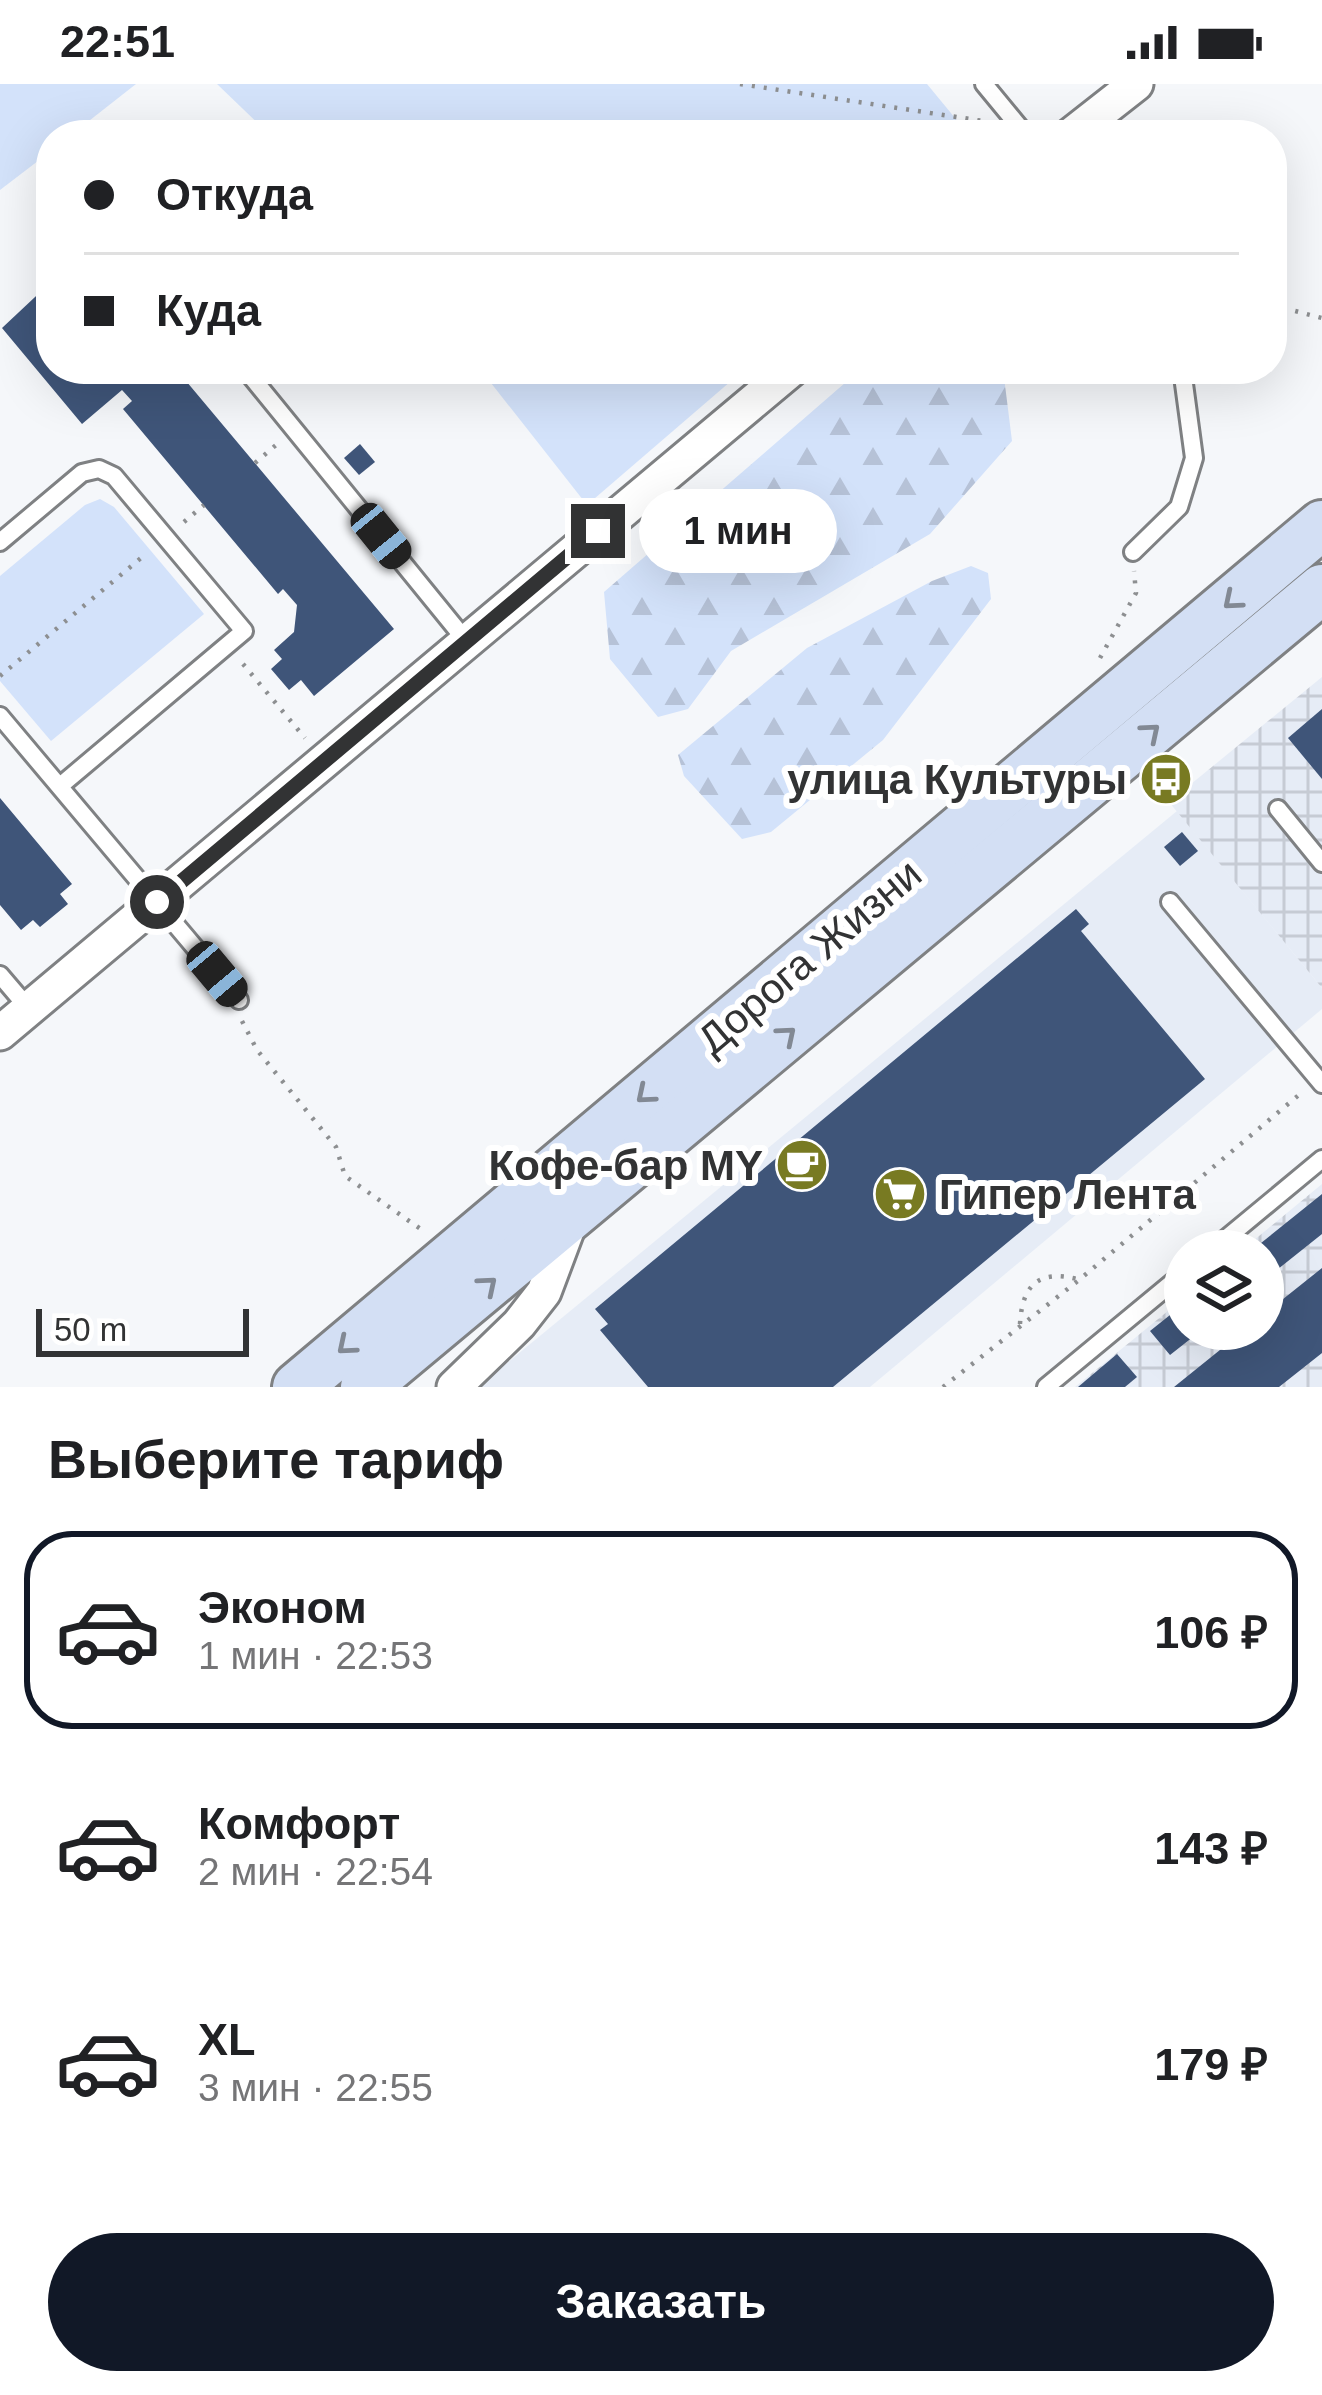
<!DOCTYPE html>
<html lang="ru">
<meta charset="utf-8">
<style>
body{margin:0;font-family:Arial,sans-serif;background:#f2f2f2;color:#202124;height:100vh;display:flex;flex-direction:column;font-size:45px;white-space:nowrap}
*{box-sizing:border-box;margin:0}
p{font-size:39px;color:#757577}
.icon{flex:none;width:66px;height:66px;fill:none;stroke:currentColor;stroke-width:2;stroke-linecap:round;stroke-linejoin:round}
.map{position:relative;height:1303px;overflow:hidden}
.drawer{display:flex;flex-direction:column;background:#fff;flex:1}
.drawer>*{flex:none}
.guide{position:absolute;left:36px;top:36px;width:1251px;height:264px;border-radius:48px;box-shadow:0 12px 48px #0002;display:grid;align-content:center;height:264px;padding:0 48px;background:#fff}
.controls{position:absolute;left:1164px;top:1146px;display:grid;gap:24px}
.controls a{display:grid;place-items:center;width:120px;height:120px;border-radius:50%;background:#fff;box-shadow:0 12px 48px #0002;font-size:60px}
.scale{position:absolute;left:36px;bottom:30px;width:213px;box-sizing:border-box;padding-left:12px;border:6px solid #323334;border-top:0;font-size:33px;line-height:42px;white-space:nowrap;color:#323334;-webkit-text-stroke:9px #fff;paint-order:stroke}
.end{position:absolute;width:54px;height:54px;margin:-27px;border:15px solid #323334;background:#fff;box-shadow:0 0 0 6px #fff}
.from{border-radius:50%}
.bubble{position:absolute;height:84px;border-radius:42px;background:#fff;box-shadow:0 12px 48px #0002;font-size:39px;font-weight:700;line-height:84px;text-align:center}
.car{position:absolute;width:36px;height:72px;margin:-36px -18px;border-radius:15px;box-shadow:0 0 9px 3px #0007;background:linear-gradient(#222 24%,#8ab4d8 0 40%,#222 0 76%,#8ab4d8 0 86%,#222 0)}
.guide b{display:flex;align-items:center;gap:42px;height:114px;font-size:45px}
.guide b+b{border-top:3px solid #e0e0e0}
.guide i{width:30px;height:30px;background:#202124}
ul{padding:0;list-style:none}
li{display:flex;align-items:center;gap:36px;height:198px;margin:0 24px 18px;padding:0 24px;border:6px solid transparent;border-radius:48px}
li div{flex:1}
li b{display:block;font-size:45px}
li em{font-style:normal;font-weight:700}
li.on{border-color:#111827}
li>.icon{width:108px;height:108px;stroke-width:1.5}
h2{padding:0 48px;font-size:54px;line-height:144px}
.cta{display:flex;gap:24px;margin-top:auto;padding:24px 48px}
.cta a{flex:1;height:138px;border-radius:72px;background:#111827;color:#fff;font-size:48px;font-weight:700;line-height:138px;text-align:center}
.status{display:flex;justify-content:space-between;align-items:center;height:84px;padding:0 60px;background:#fff;direction:ltr}
.status svg{height:33px;fill:currentColor}
.map>svg:first-child{display:block}
.built{fill:#e6ecf6}
.industrial{fill:url(#industrial-grid)}
.green{fill:#d3e2fa}
.forest{fill:url(#forest-firs)}
.building{fill:#3f5579}
.lines{fill:none;stroke-linecap:round;stroke-linejoin:round}
.service-casing{stroke:#7f8183;stroke-width:22}
.minor-casing{stroke:#7f8183;stroke-width:39}
.secondary-casing{stroke:#7f8183;stroke-width:54}
.path{stroke:#8d8f91;stroke-width:4.5;stroke-dasharray:3 9;stroke-linecap:butt}
.service{stroke:#fff;stroke-width:16}
.minor{stroke:#fff;stroke-width:33}
.secondary{stroke:#d3dff4;stroke-width:48}
.oneway{stroke:#828994}
.route{stroke:#323334;stroke-width:15}
.labels{text-anchor:middle;stroke-width:12;stroke-linejoin:round;paint-order:stroke}
.poi-label{font-size:42px;font-weight:bold;fill:#323334;stroke:#fff;text-anchor:end}
.street-label{font-size:42px;fill:#323334;stroke:#fff}
</style>
<div class="status"><b>22:51</b><svg viewBox="0 0 49 12"><path d="M0 12V9h3v3zM5 12V6h3v6zM10 12V3h3v9zM15 12V0h3v12zM26 1h20v11H26zM47 4h2v5h-2z"/></svg></div>
<div class="map">
<svg width="1322" height="1303" viewBox="0 0 1322 1303">
<defs>
<pattern id="industrial-grid" width="8" height="8" patternUnits="userSpaceOnUse" patternTransform="scale(3)"><rect width="8" height="8" fill="#e6ecf6"/><path d="M0 4h8M4 0v8" fill="none" stroke="#c6cbd4"/></pattern>
<pattern id="forest-firs" width="22" height="20" patternUnits="userSpaceOnUse" patternTransform="scale(3)"><rect width="22" height="20" fill="#d3e2fa"/><path d="M5 1l3.5 6h-7zM16 11l3.5 6h-7z" fill="#b6c2d7"/></pattern>
</defs>
<rect width="100%" height="100%" fill="#f5f7fa"/>
<!-- built -->
<polygon class="built" points="1177,727 1322,904 1322,925 870,1303 478,1303"/>
<!-- industrial -->
<g class="industrial">
<polygon points="1322,593 1322,904 1169,718"/>
<polygon points="1322,1100 1322,1303 1075,1303 1185,1213 1185,1245 1263,1245 1263,1167 1241,1167"/>
</g>
<!-- green -->
<g class="green">
<polygon points="0,0 136,0 71,51 51,51 51,67 0,106"/>
<polygon points="217,0 927,0 969,51 270,51"/>
<polygon points="480,285 745,285 587,421"/>
<polygon points="100,415 114,423 204,530 51,657 0,597 0,492 85,421"/>
</g>
<!-- forest -->
<g class="forest">
<polygon points="861,285 1003,285 1012,357 930,450 731,567 688,625 658,633 610,575 604,508"/>
<polygon points="971,482 988,489 991,515 883,656 771,748 742,755 684,692 678,671 807,564 932,497"/>
</g>
<!-- building -->
<g class="building">
<polygon points="51,198 51,285 176,285 394,545 314,612 301,596 289,606 271,585 282,575 274,566 294,548 297,521 283,505 278,510 123,325 132,317 122,306 82,340 2,244"/>
<polygon points="360,360 375,378 359,391 344,374"/>
<polygon points="1322,625 1322,695 1288,654"/>
<polygon points="0,714 72,800 60,810 68,820 40,843 33,836 21,846 0,821"/>
<polygon points="1182,748 1198,767 1180,782 1164,763"/>
<polygon points="1076,825 1089,840 1081,847 1205,995 833,1303 648,1303 600,1246 608,1240 595,1225"/>
<polygon points="1322,1110 1322,1150 1263,1197 1263,1167 1251,1167"/>
<polygon points="1322,1184 1322,1269 1279,1303 1174,1303 1246,1245 1263,1245 1263,1231"/>
<polygon points="1185,1219 1185,1245 1203,1245 1170,1271 1150,1247"/>
<polygon points="1117,1270 1137,1293 1125,1303 1078,1303"/>
</g>
<g class="lines">
<!-- service casing -->
<g class="service-casing">
<g id="service">
<polyline points="984,0 1026,51"/>
<polyline points="245,285 467,558"/>
<polyline points="0,458 82,389 99,385 114,392 244,547 60,702"/>
<polyline points="1133,468 1179,423 1194,374 1182,285"/>
<polyline points="0,632 239,916"/>
<polyline points="1278,725 1322,779"/>
<polyline points="1170,818 1322,1000"/>
<polyline points="0,891 29,925"/>
<polyline points="1211,1167 1322,1075"/>
<polyline points="1046,1303 1185,1188"/>
</g>
</g>
<!-- minor casing -->
<g class="minor-casing">
<g id="minor">
<polyline points="1071,51 1136,0"/>
<polyline points="0,949 792,285"/>
<polyline points="454,1303 519,1240 544,1208 571,1136"/>
</g>
</g>
<!-- secondary casing -->
<g class="secondary-casing">
<g id="secondary">
<polyline points="297,1303 1322,441"/>
<polyline points="365,1303 1322,505"/>
</g>
</g>
<!-- path -->
<g class="path">
<polyline points="740,0 983,37"/>
<polyline points="1272,221 1322,234"/>
<polyline points="255,379 276,361"/>
<polyline points="184,438 204,421"/>
<polyline points="1100,574 1136,509 1134,487"/>
<polyline points="243,580 305,654"/>
<polyline points="0,592 147,469"/>
<polyline points="242,937 257,966 336,1063 345,1092 422,1146"/>
<path d="M1020,1240C1022,1202 1038,1185 1077,1195"/>
<polyline points="943,1303 1079,1196 1300,1010"/>
</g>
<!-- service -->
<use href="#service" class="service"/>
<!-- minor -->
<use href="#minor" class="minor"/>
<!-- secondary -->
<use href="#secondary" class="secondary"/>
</g>
<!-- one-way arrows -->
<defs><path id="oneway-chevron" d="M-2-3.5L2.5 0L-2 3.5" fill="none" stroke-width="1.6" stroke-linecap="round" stroke-linejoin="round" transform="scale(3)"/></defs>
<g class="oneway">
<use href="#oneway-chevron" transform="translate(1232 517) rotate(140)"/>
<use href="#oneway-chevron" transform="translate(1151 648) rotate(-40)"/>
<use href="#oneway-chevron" transform="translate(787 951) rotate(-40)"/>
<use href="#oneway-chevron" transform="translate(645 1011) rotate(140)"/>
<use href="#oneway-chevron" transform="translate(488 1201) rotate(-40)"/>
<use href="#oneway-chevron" transform="translate(346 1262) rotate(140)"/>
</g>
<g class="lines">
<!-- route -->
<polyline class="route" points="157,818 598,447"/>
</g>
<!-- icons -->
<defs>
<g id="bus-disc" transform="scale(2.7)"><circle r="9.5" fill="#787a22" stroke="#fff"/><path d="M-5-6H5V4H4V6H2V4H-2V6H-4V4H-5ZM-3.5-4V0h7V-4ZM-3.5 1.2v1.5H-2V1.2ZM2 1.2v1.5H3.5V1.2Z" fill="#fff"/></g>
<g id="cafe-disc" transform="scale(2.7)"><circle r="9.5" fill="#787a22" stroke="#fff"/><path d="M-5.5-4.5H6V0H3Q3 3.5 0 3.5H-2.5Q-5.5 3.5-5.5 0ZM3-3.2v2h1.7v-2ZM-6 4.5H4V6H-6Z" fill="#fff"/></g>
<g id="supermarket-disc" transform="scale(2.7)"><circle r="9.5" fill="#787a22" stroke="#fff"/><path d="M-6-5.5h2.5l.6 2H6L4.5 2H-2.5L-4.4-4H-6ZM-1.5 3.2a1.3 1.3 0 1 0 .1 0ZM3 3.2a1.3 1.3 0 1 0 .1 0Z" fill="#fff"/></g>
</defs>
<g fill-rule="evenodd">
<use href="#bus-disc" x="1166" y="695"/>
<use href="#cafe-disc" x="802" y="1081"/>
<use href="#supermarket-disc" x="900" y="1110"/>
</g>
<g class="labels">
<!-- poi labels -->
<g class="poi-label">
<text x="1127" y="710">улица Культуры</text>
<text x="763" y="1096">Кофе-бар MY</text>
<text x="939" y="1125" text-anchor="start">Гипер Лента</text>
</g>
<!-- street labels -->
<g class="street-label">
<text transform="translate(809 872) rotate(-40)" y="15">Дорога Жизни</text>
</g>
</g>
</svg>
<div class="controls">
<a><svg class="icon" aria-label="layers" viewBox="0 0 24 24"><path d="M12 4l9 5-9 5-9-5zM3 14l9 5 9-5"/></svg></a>
</div>
<div class="scale">50 m</div>
<i class="end from" style="left:157px;top:818px"></i>
<i class="end" style="left:598px;top:447px"></i>
<div class="bubble" style="left:639px;top:405px;width:198px">1 мин</div>
<i class="car" style="left:381px;top:452px;rotate:141deg"></i>
<i class="car" style="left:217px;top:890px;rotate:140deg"></i>
<div class="guide">
<b><i class="from"></i>Откуда</b>
<b><i></i>Куда</b>
</div>
</div>
<section class="drawer">
<h2>Выберите тариф</h2>
<ul>
<li class="on"><svg class="icon" aria-label="car" viewBox="0 0 24 24"><path d="M5 17H2v-5l4-1 3-4h7l3 4 3 1v5h-3M9 17h6M6 11h13"/><circle cx="7" cy="17" r="2"/><circle cx="17" cy="17" r="2"/></svg><div><b>Эконом</b><p>1 мин · 22:53</p></div><em>106 ₽</em></li>
<li><svg class="icon" aria-label="car" viewBox="0 0 24 24"><path d="M5 17H2v-5l4-1 3-4h7l3 4 3 1v5h-3M9 17h6M6 11h13"/><circle cx="7" cy="17" r="2"/><circle cx="17" cy="17" r="2"/></svg><div><b>Комфорт</b><p>2 мин · 22:54</p></div><em>143 ₽</em></li>
<li><svg class="icon" aria-label="car" viewBox="0 0 24 24"><path d="M5 17H2v-5l4-1 3-4h7l3 4 3 1v5h-3M9 17h6M6 11h13"/><circle cx="7" cy="17" r="2"/><circle cx="17" cy="17" r="2"/></svg><div><b>XL</b><p>3 мин · 22:55</p></div><em>179 ₽</em></li>
</ul>
<div class="cta"><a>Заказать</a></div>
</section>
